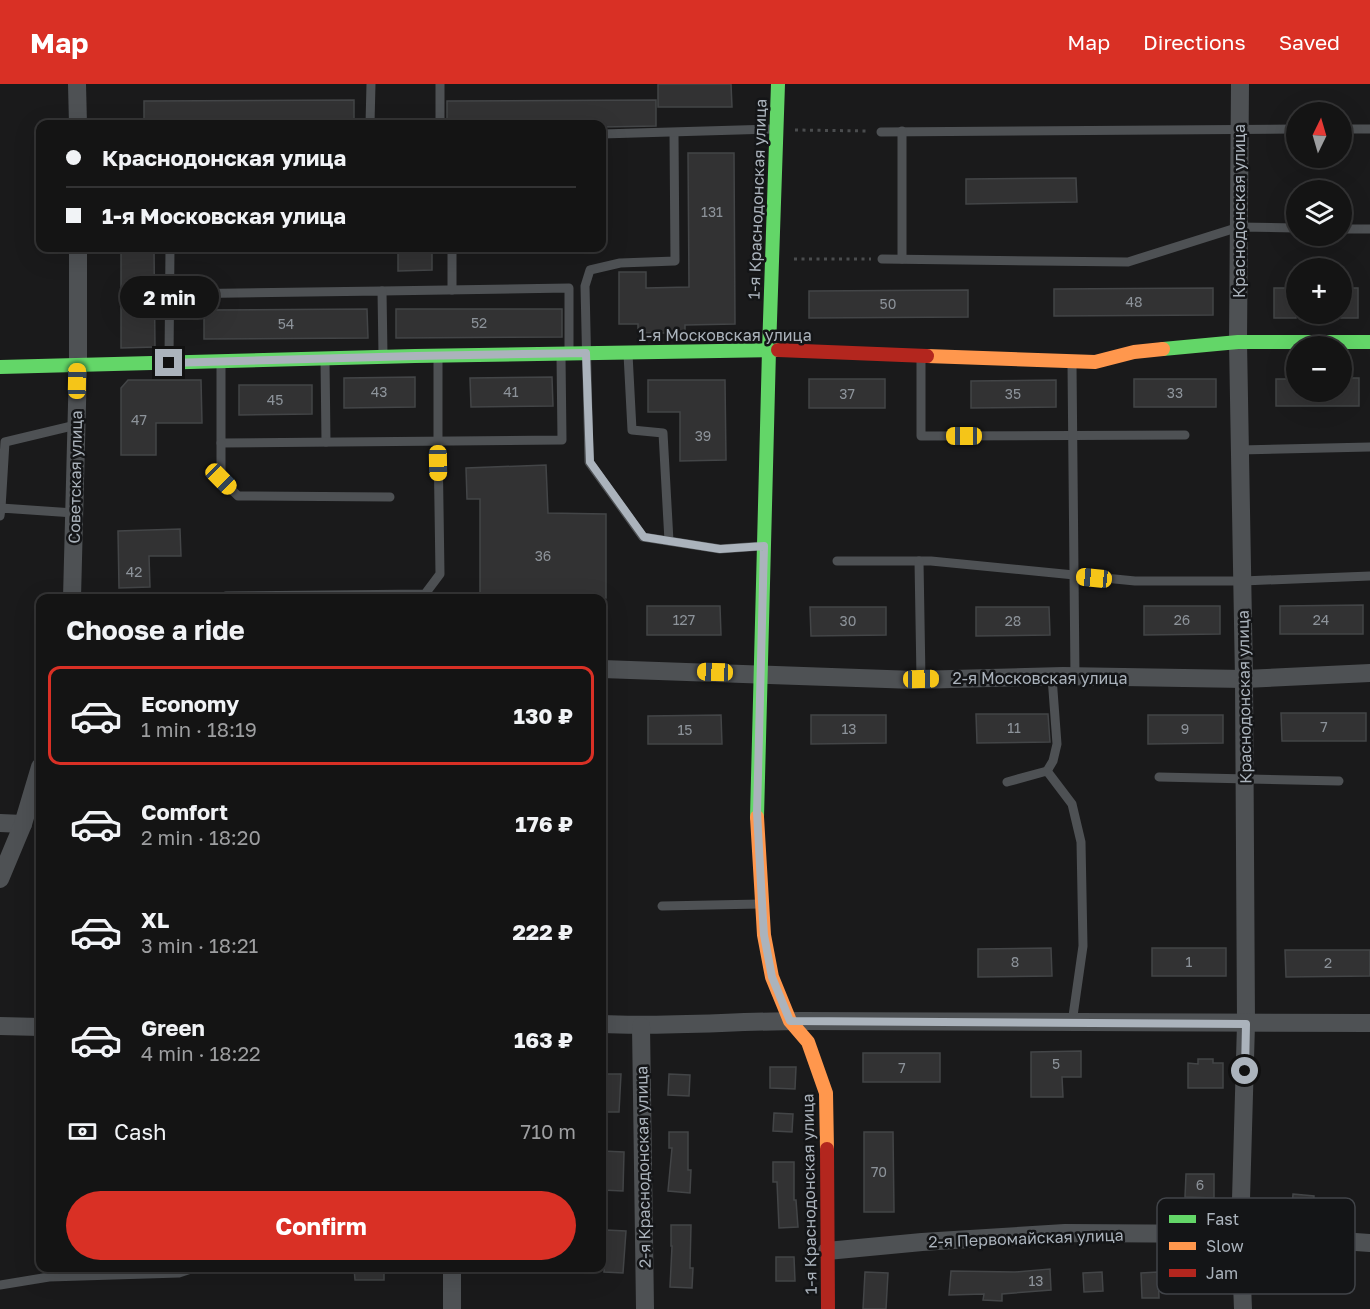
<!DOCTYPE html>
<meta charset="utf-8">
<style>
body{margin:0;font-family:"Golos Text",sans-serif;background:#212122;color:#f1f3f6;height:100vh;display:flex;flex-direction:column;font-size:22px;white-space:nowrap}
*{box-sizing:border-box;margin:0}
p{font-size:20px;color:#9d9ea0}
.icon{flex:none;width:33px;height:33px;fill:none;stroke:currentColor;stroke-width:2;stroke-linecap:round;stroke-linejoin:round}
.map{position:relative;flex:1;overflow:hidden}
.details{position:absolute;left:36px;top:510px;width:570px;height:678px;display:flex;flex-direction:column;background:#141414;border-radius:12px;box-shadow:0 6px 24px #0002,0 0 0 2px #333334}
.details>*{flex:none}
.hud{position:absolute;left:36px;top:36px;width:570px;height:132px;border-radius:12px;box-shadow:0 6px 24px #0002,0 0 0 2px #333334;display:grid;align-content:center;height:132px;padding:0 30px;background:#141414}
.needle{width:39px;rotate:5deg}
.controls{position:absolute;left:1286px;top:18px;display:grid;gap:12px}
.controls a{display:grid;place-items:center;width:66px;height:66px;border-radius:50%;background:#141414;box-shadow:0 6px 24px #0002,0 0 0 2px #333334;font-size:30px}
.end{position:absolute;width:27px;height:27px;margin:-14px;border:8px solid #abb3bc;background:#111;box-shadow:0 0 0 3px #111}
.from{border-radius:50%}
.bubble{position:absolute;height:42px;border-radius:21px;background:#141414;box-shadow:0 6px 24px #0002,0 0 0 2px #333334;font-size:20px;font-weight:700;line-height:42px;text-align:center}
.car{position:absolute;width:18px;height:36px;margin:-18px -9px;border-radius:8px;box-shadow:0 0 4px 2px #0007;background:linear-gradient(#f5c518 24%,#345 0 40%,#f5c518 0 76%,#345 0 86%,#f5c518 0)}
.hud b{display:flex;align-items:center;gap:21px;height:57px;font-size:22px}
.hud b+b{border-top:2px solid #333334}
.hud i{width:15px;height:15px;background:#f1f3f6}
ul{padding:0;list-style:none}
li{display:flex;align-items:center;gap:18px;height:99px;margin:0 12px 9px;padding:0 18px;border:3px solid transparent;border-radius:12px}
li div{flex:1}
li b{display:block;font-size:22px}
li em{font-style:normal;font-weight:700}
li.current{border-color:#d93025}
li>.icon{width:54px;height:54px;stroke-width:1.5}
h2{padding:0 30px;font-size:27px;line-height:72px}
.pay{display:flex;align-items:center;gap:15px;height:66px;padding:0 30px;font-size:22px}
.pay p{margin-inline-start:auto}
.cta{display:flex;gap:12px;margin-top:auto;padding:12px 30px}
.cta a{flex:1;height:69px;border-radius:36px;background:#d93025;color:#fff;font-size:24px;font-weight:700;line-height:69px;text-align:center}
header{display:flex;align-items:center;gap:36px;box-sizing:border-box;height:84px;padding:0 30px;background:#d93025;color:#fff}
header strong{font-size:28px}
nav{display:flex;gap:33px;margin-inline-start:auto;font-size:21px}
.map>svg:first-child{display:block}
.building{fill:#323233;stroke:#434547;stroke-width:1.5}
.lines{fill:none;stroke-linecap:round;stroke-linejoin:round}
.path{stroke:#4a4c4e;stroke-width:3;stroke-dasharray:3 4.5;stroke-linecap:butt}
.lane{stroke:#4e5154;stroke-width:9}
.street{stroke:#4e5154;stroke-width:18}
.fast{stroke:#63d668;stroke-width:14}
.slow{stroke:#ff974d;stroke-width:14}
.jam{stroke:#b3261e;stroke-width:14}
.route{stroke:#abb3bc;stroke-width:8}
.labels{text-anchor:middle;stroke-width:5;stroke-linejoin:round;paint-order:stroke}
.number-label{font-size:14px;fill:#8d939a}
.street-label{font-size:16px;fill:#abb3bc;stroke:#141517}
.key{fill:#141517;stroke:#414449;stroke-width:1.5}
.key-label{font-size:16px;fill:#abb3bc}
</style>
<header>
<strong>Map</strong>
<nav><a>Map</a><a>Directions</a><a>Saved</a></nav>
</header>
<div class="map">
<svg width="1370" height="1225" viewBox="0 0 1370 1225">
<rect width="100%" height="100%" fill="#1a1a1b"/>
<!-- building -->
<g class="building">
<polygon points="658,0 731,0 732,23 658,23"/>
<polygon points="354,16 354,40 144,40 144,17"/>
<polygon points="656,16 656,42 602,43 602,40 447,40 447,17"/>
<polygon points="688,69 734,69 735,240 685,241 685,249 638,249 638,240 619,240 619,188 646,188 646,204 689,203"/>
<polygon points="1076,94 1077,118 966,120 966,95"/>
<polygon points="121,164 154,164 155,263 121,264"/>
<polygon points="398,164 432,164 432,186 398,187"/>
<polygon points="1213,204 1213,231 1054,232 1054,205"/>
<rect x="1274" y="204" width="22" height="30"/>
<rect x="1341" y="204" width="17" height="30"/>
<polygon points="968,206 968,233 809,234 809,207"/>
<polygon points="367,225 368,254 204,255 204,226"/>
<polygon points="396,225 562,225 562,253 396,254"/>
<polygon points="415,293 415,323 344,324 344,294"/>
<polygon points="552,293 553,322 471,323 470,294"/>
<polygon points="1341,294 1359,294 1359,322 1276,322 1276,295 1296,295 1296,308 1341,308"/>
<rect x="809" y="295" width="76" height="29"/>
<rect x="1134" y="295" width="82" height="28"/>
<polygon points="128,296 201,296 202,339 156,339 156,371 121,371 121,304"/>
<polygon points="648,296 725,296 726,376 680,377 680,328 648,328"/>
<polygon points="1056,296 1056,323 971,324 971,297"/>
<polygon points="239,301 312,301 312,330 239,331"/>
<polygon points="546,381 548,429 606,430 606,514 480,514 480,415 467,415 466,384"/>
<polygon points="180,445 181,472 149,472 150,503 119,504 118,447"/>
<polygon points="1363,521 1363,550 1280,550 1280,522"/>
<polygon points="647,522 720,522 721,551 647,551"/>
<polygon points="1144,522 1220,522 1220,550 1144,551"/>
<polygon points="810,523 886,523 886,551 811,552"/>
<polygon points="976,523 1049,523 1050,551 976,552"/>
<polygon points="1281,629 1366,629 1366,657 1282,657"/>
<polygon points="976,630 1048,630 1050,658 977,659"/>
<polygon points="721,631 722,660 648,660 648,632"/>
<polygon points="811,631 886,631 886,659 811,660"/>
<polygon points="1148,631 1223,631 1223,659 1148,660"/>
<polygon points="1051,864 1052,892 978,893 978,865"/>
<rect x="1152" y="864" width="74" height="28"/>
<polygon points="1285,866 1370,866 1370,892 1286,893"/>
<polygon points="1081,967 1081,993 1062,993 1063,1013 1031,1013 1031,968"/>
<rect x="863" y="969" width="77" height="29"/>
<polygon points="1198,975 1213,975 1213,979 1223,979 1223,1004 1188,1004 1188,979 1198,980"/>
<polygon points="770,983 796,983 795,1005 770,1004"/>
<polygon points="602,990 621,990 619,1028 602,1028"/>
<polygon points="669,990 690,991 689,1012 668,1011"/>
<polygon points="774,1029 793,1030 792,1048 773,1047"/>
<polygon points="669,1048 688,1048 688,1086 691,1086 690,1109 668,1107 672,1064 669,1064"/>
<polygon points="864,1048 893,1048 894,1128 864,1128"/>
<polygon points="602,1067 624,1068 623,1107 602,1106"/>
<polygon points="773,1078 794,1078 794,1116 796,1116 798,1143 779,1144 777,1098 773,1098"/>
<polygon points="1186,1090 1214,1090 1214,1114 1185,1113"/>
<polygon points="1293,1110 1314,1112 1312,1144 1283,1142 1284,1126 1292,1126"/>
<polygon points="671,1141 691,1141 690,1184 693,1184 692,1204 670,1203 672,1162 671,1162"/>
<polygon points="606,1146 626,1147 623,1189 604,1188"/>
<polygon points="776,1173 794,1173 795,1197 776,1197"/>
<polygon points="354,1184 384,1184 384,1196 355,1196"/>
<polygon points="1050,1185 1051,1206 1002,1210 1002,1217 983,1216 984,1210 949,1211 951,1187 1015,1188"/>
<polygon points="865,1188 888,1189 886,1225 863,1225"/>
<polygon points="1102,1188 1103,1207 1084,1208 1083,1189"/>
<polygon points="1158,1188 1159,1214 1142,1214 1141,1189"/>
</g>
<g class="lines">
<!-- path -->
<g class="path">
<polyline points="795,46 870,47"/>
<polyline points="794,175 871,175"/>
</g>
<!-- lane -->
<g class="lane">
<polyline points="370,40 371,0"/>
<polyline points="440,40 440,0"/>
<polyline points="1341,45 1370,45"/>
<polyline points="881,48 1296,45"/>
<polyline points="674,49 675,177 620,179 590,186 585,202 589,378 643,453 720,465 762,462"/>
<polyline points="602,50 774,45"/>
<polyline points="1341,145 1370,145"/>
<polyline points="452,164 452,206"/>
<polyline points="882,175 1128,178 1239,143 1296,144"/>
<polyline points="902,175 902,47"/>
<polyline points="382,207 569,204 569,267"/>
<polyline points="169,210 382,207 383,271"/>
<polyline points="628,270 632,346 663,349 669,457"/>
<polyline points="921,274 921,352 1185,351"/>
<polyline points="169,275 170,164"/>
<polyline points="325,276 326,358"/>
<polyline points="221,279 221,359 562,356 561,272"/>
<polyline points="1072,280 1075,593"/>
<polyline points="221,359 221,395 238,412 390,413"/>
<polyline points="1240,366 1370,363"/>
<polyline points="1,424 5,358 76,341"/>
<polyline points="0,432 1,424 74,429"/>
<polyline points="837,477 931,477 1135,497 1243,497 1370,492"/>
<polyline points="919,477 921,595"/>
<polyline points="226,512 425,510 440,490 438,357 438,274"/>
<polyline points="1047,687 1053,677 1057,660 1052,593"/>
<polyline points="1159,693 1339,697"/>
<polyline points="1007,698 1047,687 1072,720 1081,758 1083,862 1072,939"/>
<polyline points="662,822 760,820"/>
<polyline points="0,1201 49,1193 179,1189 194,1184"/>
</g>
<!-- street -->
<g class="street">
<polyline points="77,0 78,40"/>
<polyline points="1240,0 1238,258 1244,595 1246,940 1240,1150 1243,1225"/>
<polyline points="72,514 78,282 78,164"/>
<polyline points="602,585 915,596 1063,592 1244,595 1370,589"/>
<polyline points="0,739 23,740"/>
<polyline points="0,795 23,740 40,683"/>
<path d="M602,940C668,943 735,937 802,937C991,938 1180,940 1370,939"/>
<polyline points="0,942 40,943"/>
<polyline points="641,942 645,1225"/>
<polyline points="827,1167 922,1158 1065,1149 1240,1150 1370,1159"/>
<polyline points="452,1225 452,1184"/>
</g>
<!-- fast -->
<g class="fast">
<polyline points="1163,265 1238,258 1370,258"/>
<polyline points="0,283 415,272 778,266"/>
<polyline points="757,733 769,266 778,0"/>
</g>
<!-- slow -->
<g class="slow">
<polyline points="927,272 1095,278 1134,268 1163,265"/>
<polyline points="757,733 764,851 772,893 790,937 808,958 826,1009 827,1065"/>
</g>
<!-- jam -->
<g class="jam">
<polyline points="778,266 927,272"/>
<polyline points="827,1065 828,1225"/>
</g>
</g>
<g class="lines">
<!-- route -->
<polyline class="route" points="169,279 415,272 586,269 590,378 644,453 720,465 764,462 757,728 763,836 764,851 772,893 790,937 1246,940 1245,987"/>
</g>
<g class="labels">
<!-- number labels -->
<g class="number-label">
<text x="712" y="133">131</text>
<text x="1134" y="223">48</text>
<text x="888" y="225">50</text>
<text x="479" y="244">52</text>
<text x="286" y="245">54</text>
<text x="379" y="313">43</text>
<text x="511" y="313">41</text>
<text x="1175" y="314">33</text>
<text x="847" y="315">37</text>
<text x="1013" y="315">35</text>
<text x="275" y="321">45</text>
<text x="139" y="341">47</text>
<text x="703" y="357">39</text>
<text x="543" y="477">36</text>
<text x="134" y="493">42</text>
<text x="684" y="541">127</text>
<text x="1182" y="541">26</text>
<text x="1321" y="541">24</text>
<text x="848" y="542">30</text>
<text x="1013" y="542">28</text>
<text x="1324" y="648">7</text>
<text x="1014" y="649">11</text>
<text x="849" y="650">13</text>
<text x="1185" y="650">9</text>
<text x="685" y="651">15</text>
<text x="1015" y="883">8</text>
<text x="1189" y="883">1</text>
<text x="1328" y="884">2</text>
<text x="1056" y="985">5</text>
<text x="902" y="989">7</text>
<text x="879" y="1093">70</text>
<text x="1200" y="1106">6</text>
<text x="1036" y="1202">13</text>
</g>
<!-- street labels -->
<g class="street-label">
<text transform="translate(757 115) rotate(-88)" y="6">1-я Краснодонская улица</text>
<text transform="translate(1239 127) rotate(-90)" y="6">Краснодонская улица</text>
<text x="725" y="257">1-я Московская улица</text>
<text transform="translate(75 393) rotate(-89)" y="6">Советская улица</text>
<text x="1040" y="600">2-я Московская улица</text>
<text transform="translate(1244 613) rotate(-91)" y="6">Краснодонская улица</text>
<text transform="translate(643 1083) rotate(-91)" y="6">2-я Краснодонская улица</text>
<text transform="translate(809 1110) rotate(-91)" y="6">1-я Краснодонская улица</text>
<text transform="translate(1026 1154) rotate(-2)" y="6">2-я Первомайская улица</text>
</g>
</g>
<!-- legend -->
<rect x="1157" y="1114" width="198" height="96" rx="9" class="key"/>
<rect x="1169" y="1131" width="27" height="8" fill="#63d668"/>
<rect x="1169" y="1158" width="27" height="8" fill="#ff974d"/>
<rect x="1169" y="1185" width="27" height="8" fill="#b3261e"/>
<g class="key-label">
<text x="1206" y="1141">Fast</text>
<text x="1206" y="1168">Slow</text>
<text x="1206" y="1195">Jam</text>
</g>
</svg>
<div class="controls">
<a><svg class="needle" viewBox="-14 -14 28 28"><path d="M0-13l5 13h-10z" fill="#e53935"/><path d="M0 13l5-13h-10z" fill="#9d9ea0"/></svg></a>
<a><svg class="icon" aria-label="layers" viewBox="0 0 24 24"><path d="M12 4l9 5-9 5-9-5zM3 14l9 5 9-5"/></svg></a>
<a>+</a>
<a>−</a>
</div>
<i class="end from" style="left:1245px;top:987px"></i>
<i class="end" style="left:169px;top:279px"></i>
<div class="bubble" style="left:120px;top:192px;width:99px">2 min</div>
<i class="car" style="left:77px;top:297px;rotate:1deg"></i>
<i class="car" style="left:964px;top:352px;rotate:270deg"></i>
<i class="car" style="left:438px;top:379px;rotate:179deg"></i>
<i class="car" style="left:221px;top:395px;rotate:135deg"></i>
<i class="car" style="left:1094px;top:494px;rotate:276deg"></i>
<i class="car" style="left:715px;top:588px;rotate:272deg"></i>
<i class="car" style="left:921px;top:595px;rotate:89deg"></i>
<div class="hud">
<b><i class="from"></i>Краснодонская улица</b>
<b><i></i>1-я Московская улица</b>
</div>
<section class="details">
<h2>Choose a ride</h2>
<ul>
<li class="current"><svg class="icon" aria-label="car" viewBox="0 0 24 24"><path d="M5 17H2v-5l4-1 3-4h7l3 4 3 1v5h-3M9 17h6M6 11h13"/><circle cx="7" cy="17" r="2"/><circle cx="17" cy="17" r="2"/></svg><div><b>Economy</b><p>1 min · 18:19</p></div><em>130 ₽</em></li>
<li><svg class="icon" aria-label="car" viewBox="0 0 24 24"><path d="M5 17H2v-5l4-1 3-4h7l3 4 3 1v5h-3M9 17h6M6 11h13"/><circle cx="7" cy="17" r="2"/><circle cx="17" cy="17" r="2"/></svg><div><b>Comfort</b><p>2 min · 18:20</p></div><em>176 ₽</em></li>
<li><svg class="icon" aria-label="car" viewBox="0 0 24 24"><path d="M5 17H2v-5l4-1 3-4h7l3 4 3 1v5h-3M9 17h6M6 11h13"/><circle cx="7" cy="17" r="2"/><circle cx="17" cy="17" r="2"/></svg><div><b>XL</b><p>3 min · 18:21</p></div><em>222 ₽</em></li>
<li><svg class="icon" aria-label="car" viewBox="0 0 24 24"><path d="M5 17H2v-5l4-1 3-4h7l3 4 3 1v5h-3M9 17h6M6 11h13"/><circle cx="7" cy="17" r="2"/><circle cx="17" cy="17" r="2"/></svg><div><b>Green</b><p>4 min · 18:22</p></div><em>163 ₽</em></li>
</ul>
<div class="pay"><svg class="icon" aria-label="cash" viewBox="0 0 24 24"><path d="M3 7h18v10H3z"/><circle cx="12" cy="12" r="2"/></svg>Cash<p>710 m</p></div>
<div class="cta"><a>Confirm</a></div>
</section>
</div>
